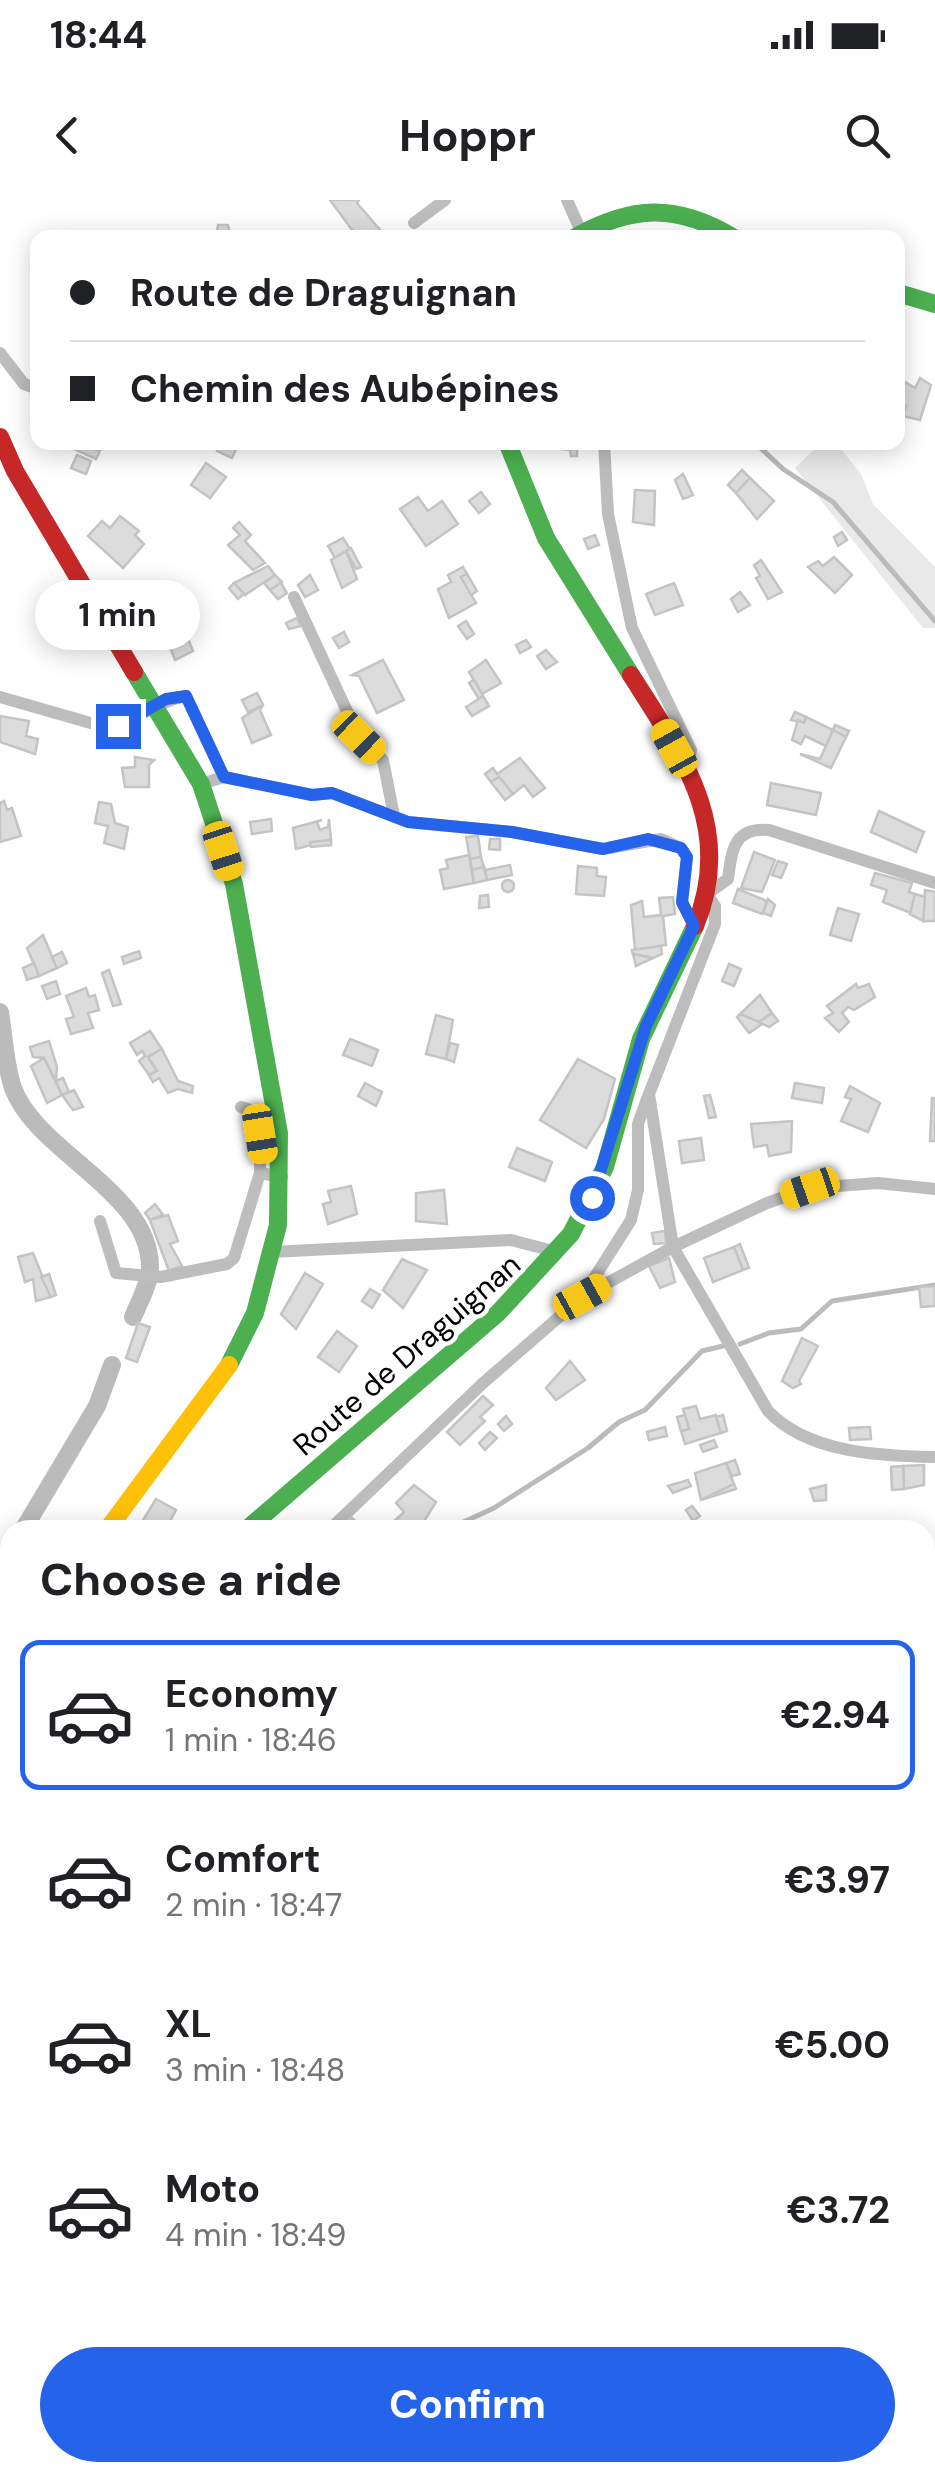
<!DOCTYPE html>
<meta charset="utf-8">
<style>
body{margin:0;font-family:"DM Sans",sans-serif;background:#f2f2f2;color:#202124;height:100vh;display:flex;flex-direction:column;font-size:38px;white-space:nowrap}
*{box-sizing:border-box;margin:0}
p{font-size:32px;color:#757577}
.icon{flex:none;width:55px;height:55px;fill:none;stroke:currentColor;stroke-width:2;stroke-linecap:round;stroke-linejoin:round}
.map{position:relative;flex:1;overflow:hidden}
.panel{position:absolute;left:0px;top:1320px;width:935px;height:962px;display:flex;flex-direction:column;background:#fff;border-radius:30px 30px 0 0;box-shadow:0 5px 25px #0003}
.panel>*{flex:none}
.hud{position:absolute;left:30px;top:30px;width:875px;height:220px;border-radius:20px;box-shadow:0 5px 25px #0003;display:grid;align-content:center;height:220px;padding:0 40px;background:#fff}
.end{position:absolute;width:45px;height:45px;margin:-22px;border:12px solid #2563eb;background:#fff;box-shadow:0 0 0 5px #fff}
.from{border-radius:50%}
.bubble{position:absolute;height:70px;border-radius:35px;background:#fff;box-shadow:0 5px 25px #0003;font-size:32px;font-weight:700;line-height:70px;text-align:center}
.car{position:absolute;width:30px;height:60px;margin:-30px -15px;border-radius:12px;box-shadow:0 0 8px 2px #0007;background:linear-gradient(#f5c518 24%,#345 0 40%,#f5c518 0 76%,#345 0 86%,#f5c518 0)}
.hud b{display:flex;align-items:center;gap:35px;height:95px;font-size:38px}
.hud b+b{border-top:2px solid #e0e0e0}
.hud i{width:25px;height:25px;background:#202124}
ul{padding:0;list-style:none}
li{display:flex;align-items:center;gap:30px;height:150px;margin:0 20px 15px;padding:0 20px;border:5px solid transparent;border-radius:20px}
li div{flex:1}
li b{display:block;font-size:38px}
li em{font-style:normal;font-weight:700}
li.on{border-color:#2563eb}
li>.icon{width:90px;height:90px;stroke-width:1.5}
h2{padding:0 40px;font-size:45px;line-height:120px}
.action{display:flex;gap:20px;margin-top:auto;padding:20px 40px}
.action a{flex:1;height:115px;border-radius:60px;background:#2563eb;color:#fff;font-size:40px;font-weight:700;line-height:115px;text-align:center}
.status{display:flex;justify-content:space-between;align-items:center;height:70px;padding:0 50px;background:#fff;direction:ltr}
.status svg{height:28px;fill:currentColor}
header{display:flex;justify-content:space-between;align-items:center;height:130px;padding:0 40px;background:#fff;font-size:45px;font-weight:700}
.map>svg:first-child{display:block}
.green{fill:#e9e9e9}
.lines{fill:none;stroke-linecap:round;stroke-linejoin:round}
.stream{stroke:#bbb;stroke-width:5}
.canal{stroke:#bbb;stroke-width:18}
.building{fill:#dcdcdc;stroke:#c4c4c4;stroke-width:2.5}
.street{stroke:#bdbdbd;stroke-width:12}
.fast{stroke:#4caf50;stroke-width:18}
.slow{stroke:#ffc107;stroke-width:18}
.jam{stroke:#c62828;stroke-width:18}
.route{stroke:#2563eb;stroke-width:12}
.labels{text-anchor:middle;stroke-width:9;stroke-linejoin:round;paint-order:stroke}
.street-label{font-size:30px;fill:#000;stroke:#fff}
</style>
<div class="status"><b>18:44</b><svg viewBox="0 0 49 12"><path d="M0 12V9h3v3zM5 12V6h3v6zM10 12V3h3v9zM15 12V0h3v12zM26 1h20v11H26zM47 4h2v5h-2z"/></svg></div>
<header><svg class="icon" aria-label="back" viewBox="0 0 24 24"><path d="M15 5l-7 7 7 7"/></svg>Hoppr<svg class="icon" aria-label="search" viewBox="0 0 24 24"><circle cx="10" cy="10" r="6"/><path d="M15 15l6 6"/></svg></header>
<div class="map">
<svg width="935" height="2281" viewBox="0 0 935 2281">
<rect width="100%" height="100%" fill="#fff"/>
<!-- green -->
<g class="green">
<polygon points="818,246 841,249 861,274 873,304 935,367 935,428 923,428 795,268"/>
<polygon points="10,2015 10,2111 0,2109 0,2017"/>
</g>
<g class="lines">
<!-- stream -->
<g class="stream">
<polyline points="754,242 783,269 833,302 935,421"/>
<polyline points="740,1144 769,1133 801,1129 832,1101 935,1085"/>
<polyline points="446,1330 494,1308 588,1248 619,1222 645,1210 702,1151 723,1146"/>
</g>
<!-- canal -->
<g class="canal">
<path d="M0,812C4,836 5,865 13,888C37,953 150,991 150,1067C150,1083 139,1102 133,1117"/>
<polyline points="23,1330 97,1206 112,1165"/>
<polyline points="0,1369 10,1352"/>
</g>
</g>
<!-- building -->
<g class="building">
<polygon points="330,0 359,0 357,3 387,38 358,38"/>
<polygon points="218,25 228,25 231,38 216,38"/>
<polygon points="920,178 931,185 920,220 903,216 906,206 898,204 905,182 915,188"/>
<polygon points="92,242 90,247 100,251 96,259 61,243"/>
<polygon points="221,242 238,245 232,258 217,251"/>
<polygon points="562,242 585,242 585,247 577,247 577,256 571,256 570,250 562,249"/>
<polygon points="77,255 91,261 86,274 71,268"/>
<polygon points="206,263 226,277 210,298 191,285"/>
<polygon points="742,270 750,278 736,293 728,285"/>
<polygon points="683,274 693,295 683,299 675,280"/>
<polygon points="750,278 774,301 757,319 736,293"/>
<polygon points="635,290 655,291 654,325 633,322"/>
<polygon points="481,292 490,304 479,313 469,301"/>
<polygon points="418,297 428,311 442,301 458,324 426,346 400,309"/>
<polygon points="120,316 139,331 135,335 144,344 123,368 88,336 102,321 110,328"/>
<polygon points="239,322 251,335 245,341 265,363 253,370 228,345 240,335 233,328"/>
<polygon points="842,332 847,340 838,346 834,337"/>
<polygon points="595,335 599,345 588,349 584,339"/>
<polygon points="343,338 350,349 335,358 328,346"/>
<polygon points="351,348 361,367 356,369 346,351"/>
<polygon points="346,351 357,379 342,388 331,360"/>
<polygon points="834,357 852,375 835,393 808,367 818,361 823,366"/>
<polygon points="761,360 782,392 768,399 756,378 760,376 754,365"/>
<polygon points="268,366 275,375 245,395 234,383"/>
<polygon points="463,367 467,374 461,377 476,403 449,418 438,389 451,382 448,375"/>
<polygon points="467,374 477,391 471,395 461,377"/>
<polygon points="275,375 282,382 270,390 264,383"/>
<polygon points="310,375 318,390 305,397 298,385"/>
<polygon points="234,383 244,394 238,399 229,388"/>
<polygon points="281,383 287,393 278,399 270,390"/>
<polygon points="674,383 683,405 655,415 646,394"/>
<polygon points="740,392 750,405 738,412 731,399"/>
<polygon points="297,418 301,426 289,429 286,423"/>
<polygon points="466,421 474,434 467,439 458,426"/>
<polygon points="182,425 193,451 175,460 164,432"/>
<polygon points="344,432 349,442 339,448 333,438"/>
<polygon points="526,440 531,447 520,453 516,445"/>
<polygon points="546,450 557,462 546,469 537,456"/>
<polygon points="383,460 404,500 377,513 359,476 352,475"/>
<polygon points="486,460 501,483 482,494 469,472"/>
<polygon points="474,480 483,496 479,499 469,483"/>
<polygon points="257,493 263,505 248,512 242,500"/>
<polygon points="483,496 489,506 472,516 466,507"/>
<polygon points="263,505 260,510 271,535 252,543 242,518"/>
<polygon points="795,512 806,517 804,523 791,520"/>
<polygon points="0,516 29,521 26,536 38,539 35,554 0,542"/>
<polygon points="806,517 833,530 826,546 805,536 801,544 792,540 798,520 804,523"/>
<polygon points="835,525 849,531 846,537 833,530"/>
<polygon points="833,530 846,537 831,568 800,554 820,559"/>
<polygon points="135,557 154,560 149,565 149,587 125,587 122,568 135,567"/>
<polygon points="520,558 545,588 533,597 524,585 513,594 499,577 491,582 485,574 493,568 497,574"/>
<polygon points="499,577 513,594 505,600 491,582"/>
<polygon points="771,583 821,593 816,615 767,605"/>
<polygon points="4,601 7,610 12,608 21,636 0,642 0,603"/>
<polygon points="99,602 111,604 115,623 128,627 124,649 104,643 108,626 95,623"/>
<polygon points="879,611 924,632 916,652 871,632"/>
<polygon points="271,619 272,631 252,634 250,622"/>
<polygon points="329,619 331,640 296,649 293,628 322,620 317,622 320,630 328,627"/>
<polygon points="478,636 481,657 470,659 466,637"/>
<polygon points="490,639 500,639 500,650 489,649"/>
<polygon points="331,640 331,645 311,647 310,642"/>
<polygon points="754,652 775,660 762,692 741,688"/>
<polygon points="469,655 474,683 444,689 440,670 448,668 446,660"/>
<polygon points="481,657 484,667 472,670 470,659"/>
<polygon points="778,661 787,664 781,678 772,675"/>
<polygon points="510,665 512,675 487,680 485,670"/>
<polygon points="578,666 597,668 597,676 606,677 604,696 576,694"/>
<polygon points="484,667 487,680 474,683 472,670"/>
<polygon points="875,673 912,683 909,692 915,694 911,713 883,702 887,690 871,685"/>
<circle cx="508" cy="686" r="6"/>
<polygon points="738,689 767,701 762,714 733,703"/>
<polygon points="925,690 935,692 935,721 923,721"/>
<polygon points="915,694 925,697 923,721 910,714"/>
<polygon points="488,695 489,707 479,708 480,696"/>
<polygon points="673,697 675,714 663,716 666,745 635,750 631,705 642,701 644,717 661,715 659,698"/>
<polygon points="768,699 775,705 771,716 763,713"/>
<polygon points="838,708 859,714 851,741 830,735"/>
<polygon points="43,735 57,768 39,776 27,748"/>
<polygon points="661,746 662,754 653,758 633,754 632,750"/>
<polygon points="139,751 141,758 124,764 122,757"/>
<polygon points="62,752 67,763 57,768 52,757"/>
<polygon points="633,754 653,758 636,766"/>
<polygon points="34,763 39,776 27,780 23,768"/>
<polygon points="729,764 741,769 734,786 722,781"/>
<polygon points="109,770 121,804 113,806 102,773"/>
<polygon points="56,781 60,794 47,799 42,786"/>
<polygon points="856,784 858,788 869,784 875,797 854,810 848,807 842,813 849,822 839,832 825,818 833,813 827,806"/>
<polygon points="86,788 89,797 95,795 99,810 88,813 93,828 71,834 66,819 74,817 66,796"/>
<polygon points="760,795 772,813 759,822 740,814"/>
<polygon points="772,813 778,821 769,827 759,822"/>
<polygon points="740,814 759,822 761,825 749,833 737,817"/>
<polygon points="436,815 453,820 446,859 426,854"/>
<polygon points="150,831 162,849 148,857 157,871 149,875 139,861 145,856 142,851 137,855 130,843"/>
<polygon points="350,839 378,850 372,866 343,855"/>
<polygon points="49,841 57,867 56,881 44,858 33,857 30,847"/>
<polygon points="450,843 458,845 454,862 446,859"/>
<polygon points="162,849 178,881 193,886 192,893 178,889 168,893 159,878 153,882 149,875 157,871 148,857"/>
<polygon points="44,858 62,895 47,903 31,866"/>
<polygon points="578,859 615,879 604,919 586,948 540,920"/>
<polygon points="63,878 69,892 62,895 56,881"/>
<polygon points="365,883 382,892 376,906 358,896"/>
<polygon points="795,883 824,888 822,903 792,898"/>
<polygon points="850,886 880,903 868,932 841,921 851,899 845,897"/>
<polygon points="74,890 83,907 73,910 62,895"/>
<polygon points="710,895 716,917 709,918 704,896"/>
<polygon points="932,898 935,898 935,941 930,941"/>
<polygon points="792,921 791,952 769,956 767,945 754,947 751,924"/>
<polygon points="701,938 704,960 682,963 679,941"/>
<polygon points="517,948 552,962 545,981 509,967"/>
<polygon points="351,986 357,1014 328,1024 323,1004 331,1002 328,991"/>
<polygon points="444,990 447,1024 416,1021 416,993"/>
<polygon points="155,1004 163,1015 150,1020 145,1013"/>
<polygon points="168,1015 178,1041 170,1044 182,1066 169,1071 150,1020"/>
<polygon points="665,1031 666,1043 654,1044 652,1033"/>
<polygon points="740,1044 749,1068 743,1070 734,1047"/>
<polygon points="734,1047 743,1070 713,1082 704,1058"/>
<polygon points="33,1053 51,1097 36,1101 33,1079 25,1082 18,1057"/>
<polygon points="669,1058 675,1082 660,1088 649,1066"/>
<polygon points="402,1059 427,1070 403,1108 383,1090"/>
<polygon points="305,1073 323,1084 296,1129 281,1114"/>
<polygon points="49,1074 56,1095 51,1097 41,1077"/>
<polygon points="935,1086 935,1106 921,1107 919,1087"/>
<polygon points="370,1089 380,1095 372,1108 362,1101"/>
<polygon points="138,1123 150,1127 137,1162 126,1158"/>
<polygon points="337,1131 357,1146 339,1172 318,1157"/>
<polygon points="802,1138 818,1146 799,1181 801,1184 793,1188 782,1181"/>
<polygon points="570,1161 585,1180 556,1200 546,1188"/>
<polygon points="483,1196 493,1205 480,1217 485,1221 460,1245 447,1232"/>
<polygon points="696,1206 700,1219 716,1215 721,1233 685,1244 681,1231 689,1229 683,1209"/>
<polygon points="685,1215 689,1229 681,1231 677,1217"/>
<polygon points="723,1215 727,1231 721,1233 716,1217"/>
<polygon points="506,1216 512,1224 504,1231 498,1224"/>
<polygon points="665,1227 667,1236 649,1240 647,1232"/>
<polygon points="870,1227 871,1239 850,1240 849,1228"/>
<polygon points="490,1232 497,1238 485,1250 479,1243"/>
<polygon points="714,1240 717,1247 703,1252 700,1245"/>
<polygon points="735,1260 740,1274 732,1276 726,1263"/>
<polygon points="726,1263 734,1284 701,1300 695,1273"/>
<polygon points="924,1265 924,1285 904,1289 903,1266"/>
<polygon points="903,1266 904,1289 892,1290 891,1267"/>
<polygon points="688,1280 691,1286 673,1293 668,1286"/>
<polygon points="734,1284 736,1289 701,1300"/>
<polygon points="414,1285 436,1302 423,1323 395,1330 390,1325 404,1312 396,1303"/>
<polygon points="826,1285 826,1300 814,1301 810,1289"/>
<polygon points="156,1299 176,1310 165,1330 137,1330"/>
<polygon points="692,1306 700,1316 693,1321 686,1310"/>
<polygon points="352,1318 361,1326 358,1330 342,1330"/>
<polygon points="925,1363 935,1365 934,1381 925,1380"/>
<polygon points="925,1472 935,1478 935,1502 925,1496"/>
<polygon points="935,2178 935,2211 926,2206"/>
<polygon points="151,2272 173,2272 172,2281 150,2281"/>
<polygon points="467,2272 489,2272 487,2281 465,2281"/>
<polygon points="524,2272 549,2272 541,2281 522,2277"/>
<polygon points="576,2272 591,2272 589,2281 575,2276"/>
<polygon points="615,2272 630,2274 628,2281 614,2280"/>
</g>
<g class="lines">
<!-- street -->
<g class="street">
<polyline points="567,0 584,38"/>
<polyline points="414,23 445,0"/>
<polyline points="0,153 24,184 38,189"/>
<polyline points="604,242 608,314 632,428 691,550 687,570"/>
<polyline points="294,397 359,537 383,560 394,616"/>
<path d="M0,497L101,526C133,526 155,501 186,496L224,577"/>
<polyline points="201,584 224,577 312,595 332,593 408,622 512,632 603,649 661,639 681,648 687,657 682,702 694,726"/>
<path d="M935,683L769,630C734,627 732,649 728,679L707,694L715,706V724L649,894L673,1047L768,1211C808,1253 879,1256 935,1257"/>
<polyline points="241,907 250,910 260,933 260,973"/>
<polyline points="100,1021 116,1073 161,1077 227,1064 234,1058 260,973 282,977"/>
<polyline points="272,1052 511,1040 557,1052"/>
<polyline points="584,1094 631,1020 638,990 638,924 648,896"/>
<polyline points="329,1330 482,1184 582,1097 673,1047 767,1003 810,988 878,983 935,989"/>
<polyline points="0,1551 10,1505"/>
<polyline points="925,1602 935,1592"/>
<polyline points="0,1775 10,1934"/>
<polyline points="925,1859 935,1859"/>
<polyline points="0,1961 10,1948"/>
<polyline points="925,2269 935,2272"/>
<polyline points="294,2272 297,2281"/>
<polyline points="782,2281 785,2272"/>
</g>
<!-- fast -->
<g class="fast">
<path d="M574,38C631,5 677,3 734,38"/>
<polyline points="898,93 935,104"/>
<polyline points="507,242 546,338 631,475"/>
<polyline points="134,472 201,584 234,684 279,933 278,1025 255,1113 229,1165"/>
<polyline points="246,1330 498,1113 571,1034 605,967 641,839 695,726"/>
<polyline points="0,2258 10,2227"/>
<polyline points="13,2281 16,2272"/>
</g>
<!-- slow -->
<g class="slow">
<polyline points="107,1330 229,1165"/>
<polyline points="1,2124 10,2139"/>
</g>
<!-- jam -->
<g class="jam">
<polyline points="0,237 15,271 134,472"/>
<path d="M631,475C682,555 736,629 695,726"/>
<polyline points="0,1999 10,1998"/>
</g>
</g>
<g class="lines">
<!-- route -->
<polyline class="route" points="118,526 166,499 186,496 224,577 312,595 332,593 408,622 512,632 603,649 648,639 681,648 687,657 682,702 694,726 646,826 592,998"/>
</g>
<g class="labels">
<!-- street labels -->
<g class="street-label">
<text transform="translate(407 1155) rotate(-41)" y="10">Route de Draguignan</text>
</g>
</g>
</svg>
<i class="end from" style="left:592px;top:998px"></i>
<i class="end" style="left:118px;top:526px"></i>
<div class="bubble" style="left:35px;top:380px;width:165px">1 min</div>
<i class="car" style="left:359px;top:537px;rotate:134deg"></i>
<i class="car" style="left:674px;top:548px;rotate:331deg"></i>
<i class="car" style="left:223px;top:651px;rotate:162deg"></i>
<i class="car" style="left:260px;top:934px;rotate:171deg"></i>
<i class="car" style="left:810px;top:988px;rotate:251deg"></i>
<i class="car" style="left:582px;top:1097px;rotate:61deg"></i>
<div class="hud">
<b><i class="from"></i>Route de Draguignan</b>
<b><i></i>Chemin des Aubépines</b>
</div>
<section class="panel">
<h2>Choose a ride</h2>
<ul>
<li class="on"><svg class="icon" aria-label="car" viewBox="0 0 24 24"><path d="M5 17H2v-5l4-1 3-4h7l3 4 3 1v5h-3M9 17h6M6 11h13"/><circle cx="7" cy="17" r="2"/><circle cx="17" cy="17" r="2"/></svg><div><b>Economy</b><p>1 min · 18:46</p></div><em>€2.94</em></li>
<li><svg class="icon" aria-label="car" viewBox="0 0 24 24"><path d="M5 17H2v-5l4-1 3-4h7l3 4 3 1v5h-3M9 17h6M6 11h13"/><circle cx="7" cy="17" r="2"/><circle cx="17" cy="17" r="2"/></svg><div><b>Comfort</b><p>2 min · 18:47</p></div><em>€3.97</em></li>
<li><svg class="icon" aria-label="car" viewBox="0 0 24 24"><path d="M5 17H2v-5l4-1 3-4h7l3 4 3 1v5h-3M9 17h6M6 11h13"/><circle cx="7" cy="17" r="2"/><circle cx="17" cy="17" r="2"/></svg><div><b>XL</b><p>3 min · 18:48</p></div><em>€5.00</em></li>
<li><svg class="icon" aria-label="car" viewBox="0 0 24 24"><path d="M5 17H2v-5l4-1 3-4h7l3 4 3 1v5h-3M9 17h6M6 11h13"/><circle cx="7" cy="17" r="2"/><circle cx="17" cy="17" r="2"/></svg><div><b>Moto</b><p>4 min · 18:49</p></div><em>€3.72</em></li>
</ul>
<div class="action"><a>Confirm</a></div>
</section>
</div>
